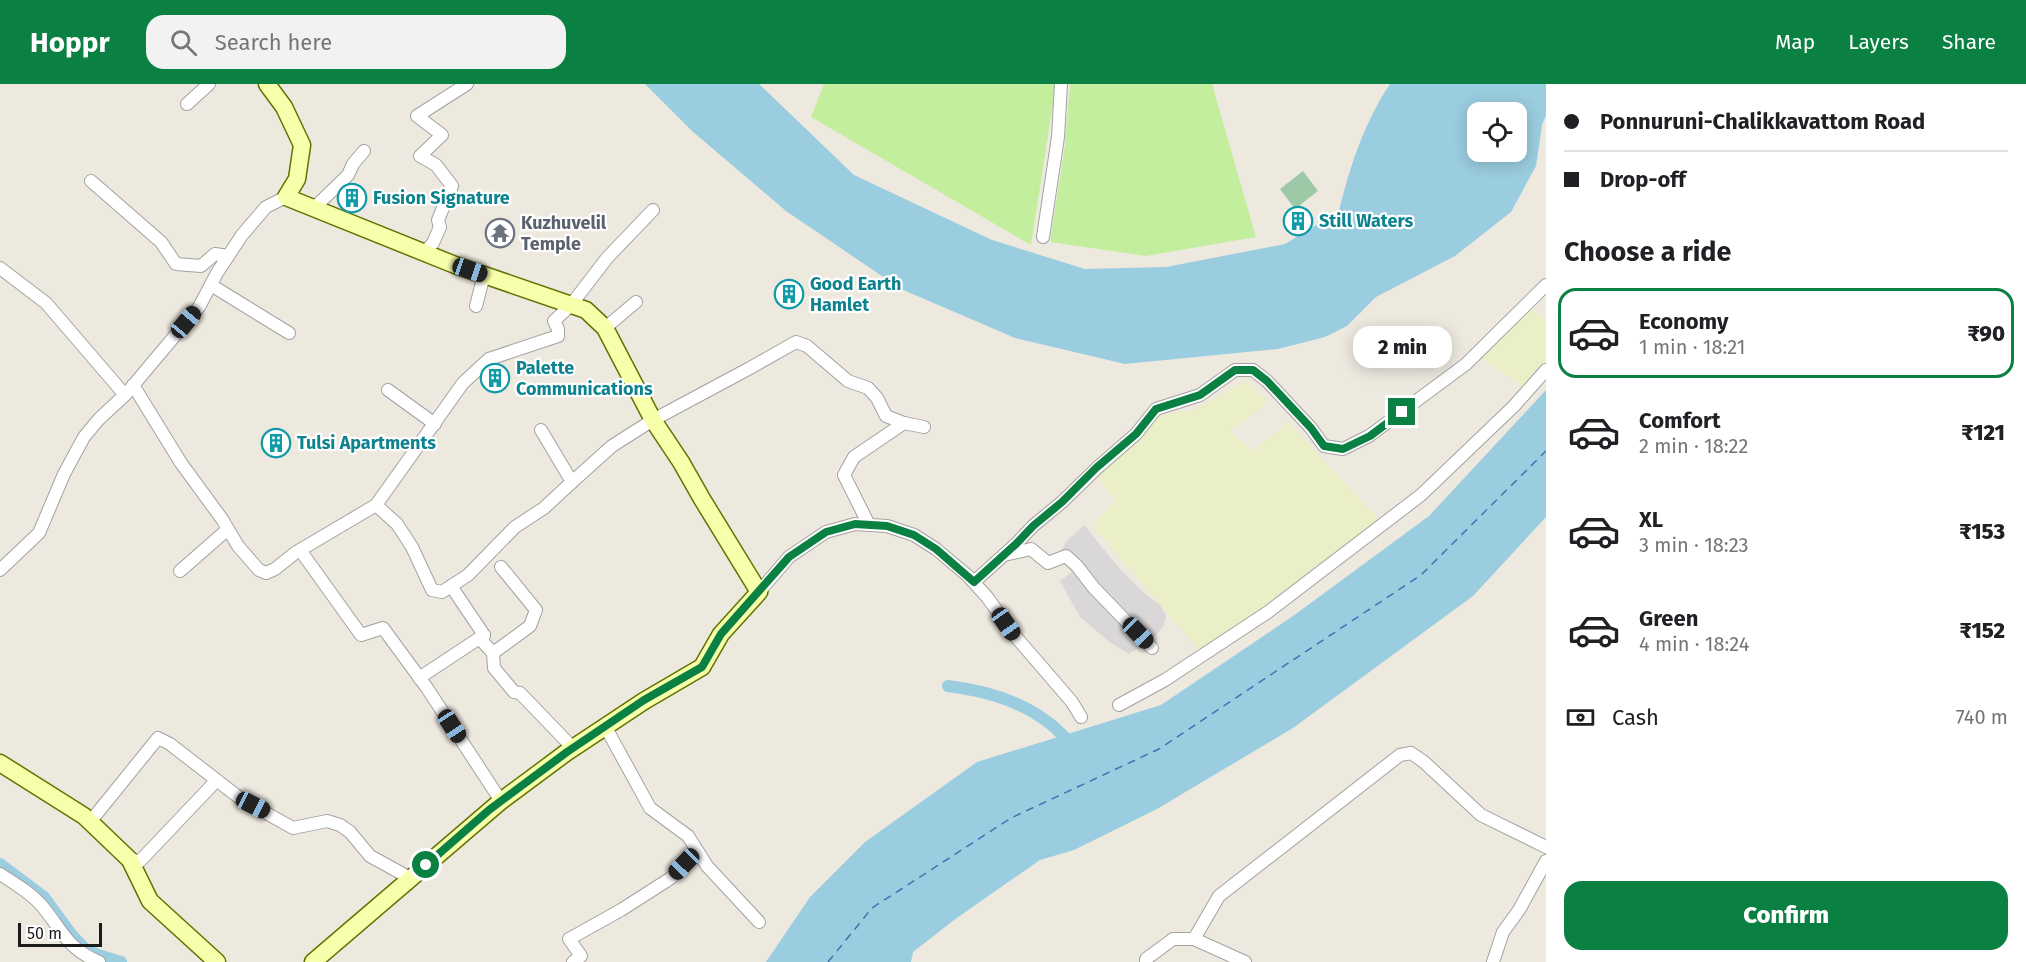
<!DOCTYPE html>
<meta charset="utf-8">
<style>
body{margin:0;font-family:"Fira Sans",sans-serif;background:#f2f2f2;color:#202124;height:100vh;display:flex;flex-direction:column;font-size:22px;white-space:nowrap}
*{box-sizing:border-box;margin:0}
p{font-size:20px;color:#757577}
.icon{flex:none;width:33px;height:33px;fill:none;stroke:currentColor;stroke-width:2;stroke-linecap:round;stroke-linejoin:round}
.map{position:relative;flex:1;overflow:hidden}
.side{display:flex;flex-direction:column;background:#fff;width:480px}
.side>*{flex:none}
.guide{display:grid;align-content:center;height:132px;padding:0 18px;background:#fff}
.buttons{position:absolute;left:1467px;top:18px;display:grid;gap:12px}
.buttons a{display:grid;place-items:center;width:60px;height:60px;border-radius:12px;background:#fff;box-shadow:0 3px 15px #0003;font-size:30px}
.scale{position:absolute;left:18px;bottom:15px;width:84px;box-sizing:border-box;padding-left:6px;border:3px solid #1b1b1b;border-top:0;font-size:16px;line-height:21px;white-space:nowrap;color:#1b1b1b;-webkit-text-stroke:4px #fff;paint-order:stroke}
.end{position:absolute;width:27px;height:27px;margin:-14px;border:8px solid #0b8043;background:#fff;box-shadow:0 0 0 3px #fff}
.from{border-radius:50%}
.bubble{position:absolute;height:42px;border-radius:18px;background:#fff;box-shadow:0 3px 15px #0003;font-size:20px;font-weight:800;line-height:42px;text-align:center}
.car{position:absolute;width:18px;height:36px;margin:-18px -9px;border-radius:8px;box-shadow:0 0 4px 2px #0007;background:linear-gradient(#222 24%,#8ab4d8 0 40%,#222 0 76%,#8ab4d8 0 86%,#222 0)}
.guide b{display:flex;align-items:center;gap:21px;height:57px;font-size:22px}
.guide b+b{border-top:2px solid #e0e0e0}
.guide i{width:15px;height:15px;background:#202124}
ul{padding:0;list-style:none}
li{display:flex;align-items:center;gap:18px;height:90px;margin:0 12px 9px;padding:0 6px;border:3px solid transparent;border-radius:18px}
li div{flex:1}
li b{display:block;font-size:22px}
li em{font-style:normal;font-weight:800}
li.active{border-color:#0b8043}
li>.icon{width:54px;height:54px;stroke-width:1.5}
h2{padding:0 18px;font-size:27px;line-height:72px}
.pay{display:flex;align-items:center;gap:15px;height:66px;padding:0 18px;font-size:22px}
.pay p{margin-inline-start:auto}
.cta{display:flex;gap:12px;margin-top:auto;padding:12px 18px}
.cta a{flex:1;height:69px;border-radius:18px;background:#0b8043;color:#fff;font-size:24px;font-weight:800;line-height:69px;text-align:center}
header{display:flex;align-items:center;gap:36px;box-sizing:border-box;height:84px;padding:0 30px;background:#0b8043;color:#fff}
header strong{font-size:28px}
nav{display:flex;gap:33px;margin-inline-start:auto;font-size:21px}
.search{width:420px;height:54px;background:#f2f2f2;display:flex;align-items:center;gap:15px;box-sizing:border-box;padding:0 21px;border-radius:18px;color:#757577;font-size:22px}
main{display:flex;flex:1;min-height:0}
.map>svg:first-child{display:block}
.residential{fill:#d9d7d7}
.farmland{fill:#eaefc7}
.grass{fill:#c2ee9e}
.cemetery{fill:#9ec9a6}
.water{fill:#9acde0;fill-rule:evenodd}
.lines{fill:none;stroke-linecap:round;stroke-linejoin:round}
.canal{stroke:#9acde0;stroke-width:12}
.ferry{stroke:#4073b1;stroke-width:1.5;stroke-dasharray:8 6;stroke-linecap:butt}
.street-casing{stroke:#a2a2a2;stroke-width:14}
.secondary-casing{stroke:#617300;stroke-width:19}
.street{stroke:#fff;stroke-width:12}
.secondary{stroke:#f7ffab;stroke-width:16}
.route{stroke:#0b8043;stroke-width:8}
.labels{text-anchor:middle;stroke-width:4.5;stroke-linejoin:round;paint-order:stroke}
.culture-label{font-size:18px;font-weight:bold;fill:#0d838f;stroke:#fff;text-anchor:start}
.worship-label{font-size:18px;font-weight:bold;fill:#5b616d;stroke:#fff;text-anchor:start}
</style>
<header>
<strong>Hoppr</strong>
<div class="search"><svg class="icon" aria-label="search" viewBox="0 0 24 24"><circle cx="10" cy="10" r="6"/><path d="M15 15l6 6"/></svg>Search here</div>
<nav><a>Map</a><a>Layers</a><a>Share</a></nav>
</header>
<main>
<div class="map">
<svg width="1546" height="878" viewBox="0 0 1546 878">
<rect width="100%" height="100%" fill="#eee9df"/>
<!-- residential -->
<polygon class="residential" points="1084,441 1119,484 1142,507 1160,521 1166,532 1163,543 1151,556 1129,570 1107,556 1080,533 1060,497 1072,488 1057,473 1066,458"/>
<!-- farmland -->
<g class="farmland">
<polygon points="1530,226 1546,235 1546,280 1525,304 1481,273"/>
<polygon points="1247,297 1268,318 1230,347 1252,367 1288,338 1383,440 1370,441 1338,471 1259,527 1199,566 1092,441 1116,417 1097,391 1162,331 1194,326"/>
</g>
<!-- grass -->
<g class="grass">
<polygon points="824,0 1056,0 1031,161 811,33"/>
<polygon points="1070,0 1212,0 1256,153 1146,172 1050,158 1065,61"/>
</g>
<!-- cemetery -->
<polygon class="cemetery" points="1303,87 1318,107 1295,125 1280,105"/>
<!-- water -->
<g class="water">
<path d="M645,0H759L854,91L992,156L1085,185L1166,183L1285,160L1339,127C1350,82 1364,39 1390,0H1546V31L1542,41L1536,82L1511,128L1455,172L1376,213L1347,242L1325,253L1278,265L1125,280L1015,254L901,205L786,127L692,47ZM1516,28V68H1478V28Z"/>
<polygon points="1546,306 1546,433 1473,512 1293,644 1157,725 1074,766 1040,776 954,836 913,868 911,878 766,878 810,813 865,758 977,678 1161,621 1293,532 1429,432"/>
</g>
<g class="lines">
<!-- canal -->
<g class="canal">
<path d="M948,602C980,606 1018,616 1045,636C1053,641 1059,648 1066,654"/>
<polyline points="0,780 44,813 71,850 85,865 98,871 121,878"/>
</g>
<!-- ferry -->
<polyline class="ferry" points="828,878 872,824 1011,734 1159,665 1421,491 1546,367"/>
<!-- street casing -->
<g class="street-casing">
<g id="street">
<polyline points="187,20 209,0"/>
<polyline points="91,97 161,158 176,180 201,182 215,170 228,172"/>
<polyline points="314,124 348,91 353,80 364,67"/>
<polyline points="1043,153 1058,53 1061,0"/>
<polyline points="424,169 433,159 440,143 438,136 452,102 436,81 420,72 442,51 417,32 467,0"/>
<polyline points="0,184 46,219 125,311"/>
<polyline points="211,201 289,249"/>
<polyline points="476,222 484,191"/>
<polyline points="605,244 636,218"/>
<polyline points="133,301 181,379 222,435 238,462 259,486 266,489 275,485 295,469 376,421 463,299 489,275 558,252 558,245 554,237 571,221 607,174 653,126"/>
<polyline points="388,306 435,340"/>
<polyline points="572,398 612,362 653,336 750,284 796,258 807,262 848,297 868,304 877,314 886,332 904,339 924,343"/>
<polyline points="376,421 397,440 412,463 432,506 442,508 468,491 515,443 544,424 572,398 541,346"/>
<polyline points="869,441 844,391 854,373 904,339"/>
<polyline points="300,466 361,551 383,544 427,604 501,717"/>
<polyline points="1004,471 1031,465 1048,479 1066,472 1077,482 1094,504 1152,564"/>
<polyline points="0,486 39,449 64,390 84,353 99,335 126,310 199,223 217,189 242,151 266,123 286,113"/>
<polyline points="180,487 228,445"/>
<polyline points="974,498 1016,460 1033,442 1062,418 1097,384 1136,350 1156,325 1200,311 1235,286 1253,286 1267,297 1311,344 1324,362 1343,365 1369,352 1466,280 1546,201"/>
<polyline points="451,502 484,551 482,557 493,569 530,542 536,526 501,483"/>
<polyline points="759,508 789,473 826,448 855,440 887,442 914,451 936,465 968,492 987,513 1016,553 1072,618 1081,633"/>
<polyline points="493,569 494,584 514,608 520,609 573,664"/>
<polyline points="419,594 484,551"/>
<polyline points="1119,621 1165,596 1268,528 1421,411 1514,322 1546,286"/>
<polyline points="605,642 650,724 688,752 707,782 759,838"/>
<polyline points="90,738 158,654 170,660 241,715 293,744 327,737 340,741 350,748 370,772 410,794"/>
<polyline points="130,776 140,777 216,697"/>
<path d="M0,790C14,799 31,809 42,822C63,847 66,864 99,878"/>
<polyline points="1194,855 1219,812 1400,671 1411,669 1424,678 1481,731 1546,763"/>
<polyline points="573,878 581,872 569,855 621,826 671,794 697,767"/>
<polyline points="1146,878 1146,875 1173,855 1194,855 1245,878"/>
<polyline points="1493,878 1503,848 1519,826 1546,777"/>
</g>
</g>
<!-- secondary casing -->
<g class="secondary-casing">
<g id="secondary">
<polyline points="267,0 284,23 302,61 297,95 286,113 455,181 586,226 605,244 653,336 681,378 702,415 759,508 721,550 702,583 644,617 567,668 501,717 313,878"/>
<polyline points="0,679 84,732 130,776 150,817 217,878"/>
</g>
</g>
<!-- street -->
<use href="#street" class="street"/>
<!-- secondary -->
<use href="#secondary" class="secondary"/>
</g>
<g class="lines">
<!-- route -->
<polyline class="route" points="426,781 489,726 567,668 644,616 702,583 721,550 789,473 826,448 855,440 887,442 914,451 936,465 974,498 1016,460 1033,442 1062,418 1096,384 1136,350 1156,325 1200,311 1235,286 1253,286 1267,297 1311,344 1324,362 1343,365 1370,352 1402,328"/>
</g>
<!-- icons -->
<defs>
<g id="building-ring" transform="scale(1.5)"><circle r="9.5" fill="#fff" stroke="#0f9aa8" stroke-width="1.5"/><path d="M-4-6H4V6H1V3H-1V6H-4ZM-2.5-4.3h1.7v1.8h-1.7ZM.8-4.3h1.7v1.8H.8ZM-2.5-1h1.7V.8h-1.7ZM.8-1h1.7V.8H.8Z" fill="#0f9aa8"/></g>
<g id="temple-ring" transform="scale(1.5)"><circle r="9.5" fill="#fff" stroke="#6b7280" stroke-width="1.5"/><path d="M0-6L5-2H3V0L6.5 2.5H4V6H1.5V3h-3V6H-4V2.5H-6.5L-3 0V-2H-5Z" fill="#6b7280"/></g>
</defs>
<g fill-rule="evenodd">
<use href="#building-ring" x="352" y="114"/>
<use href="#building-ring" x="1298" y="137"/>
<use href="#temple-ring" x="500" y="149"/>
<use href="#building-ring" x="789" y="210"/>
<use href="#building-ring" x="495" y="294"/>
<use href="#building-ring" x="276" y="359"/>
</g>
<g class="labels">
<!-- culture labels -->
<g class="culture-label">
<text x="373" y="120">Fusion Signature</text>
<text x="1319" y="143">Still Waters</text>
<text x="810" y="206">Good Earth<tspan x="810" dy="21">Hamlet</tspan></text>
<text x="516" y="290">Palette<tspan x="516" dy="21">Communications</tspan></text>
<text x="297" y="365">Tulsi Apartments</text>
</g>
<!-- worship labels -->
<g class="worship-label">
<text x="521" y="145">Kuzhuvelil<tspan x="521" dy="21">Temple</tspan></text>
</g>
</g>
</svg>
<div class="buttons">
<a><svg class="icon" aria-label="locate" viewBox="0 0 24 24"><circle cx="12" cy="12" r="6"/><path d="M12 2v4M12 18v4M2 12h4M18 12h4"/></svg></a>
</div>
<div class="scale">50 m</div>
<i class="end from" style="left:426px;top:781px"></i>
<i class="end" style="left:1402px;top:328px"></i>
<div class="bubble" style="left:1353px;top:242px;width:99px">2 min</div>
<i class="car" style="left:470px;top:186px;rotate:109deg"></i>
<i class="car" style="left:186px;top:238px;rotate:40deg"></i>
<i class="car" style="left:1006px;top:540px;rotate:145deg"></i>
<i class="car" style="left:1138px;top:549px;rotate:136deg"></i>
<i class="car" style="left:452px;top:642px;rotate:147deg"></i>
<i class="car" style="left:253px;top:721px;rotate:117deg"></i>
<i class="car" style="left:684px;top:780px;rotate:224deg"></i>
</div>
<section class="side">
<div class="guide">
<b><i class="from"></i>Ponnuruni-Chalikkavattom Road</b>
<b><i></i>Drop-off</b>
</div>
<h2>Choose a ride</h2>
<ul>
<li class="active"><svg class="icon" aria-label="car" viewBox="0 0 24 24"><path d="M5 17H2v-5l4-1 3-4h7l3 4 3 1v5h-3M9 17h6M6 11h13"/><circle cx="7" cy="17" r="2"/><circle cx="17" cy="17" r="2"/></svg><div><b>Economy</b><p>1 min · 18:21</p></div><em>₹90</em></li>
<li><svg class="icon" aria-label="car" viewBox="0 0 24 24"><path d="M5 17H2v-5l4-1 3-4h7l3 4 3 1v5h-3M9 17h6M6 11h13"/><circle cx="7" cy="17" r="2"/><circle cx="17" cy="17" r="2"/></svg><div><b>Comfort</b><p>2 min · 18:22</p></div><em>₹121</em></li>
<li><svg class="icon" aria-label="car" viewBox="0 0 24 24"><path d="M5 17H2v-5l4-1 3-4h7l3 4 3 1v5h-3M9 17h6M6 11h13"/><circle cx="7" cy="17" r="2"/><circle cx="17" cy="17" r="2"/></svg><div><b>XL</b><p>3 min · 18:23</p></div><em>₹153</em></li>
<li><svg class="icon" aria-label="car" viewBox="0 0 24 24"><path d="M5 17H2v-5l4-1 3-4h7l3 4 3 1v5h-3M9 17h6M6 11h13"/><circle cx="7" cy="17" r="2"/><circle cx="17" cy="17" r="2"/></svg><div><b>Green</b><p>4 min · 18:24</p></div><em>₹152</em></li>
</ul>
<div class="pay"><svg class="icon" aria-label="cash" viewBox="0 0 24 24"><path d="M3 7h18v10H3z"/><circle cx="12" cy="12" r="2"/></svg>Cash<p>740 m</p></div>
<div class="cta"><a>Confirm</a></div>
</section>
</main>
